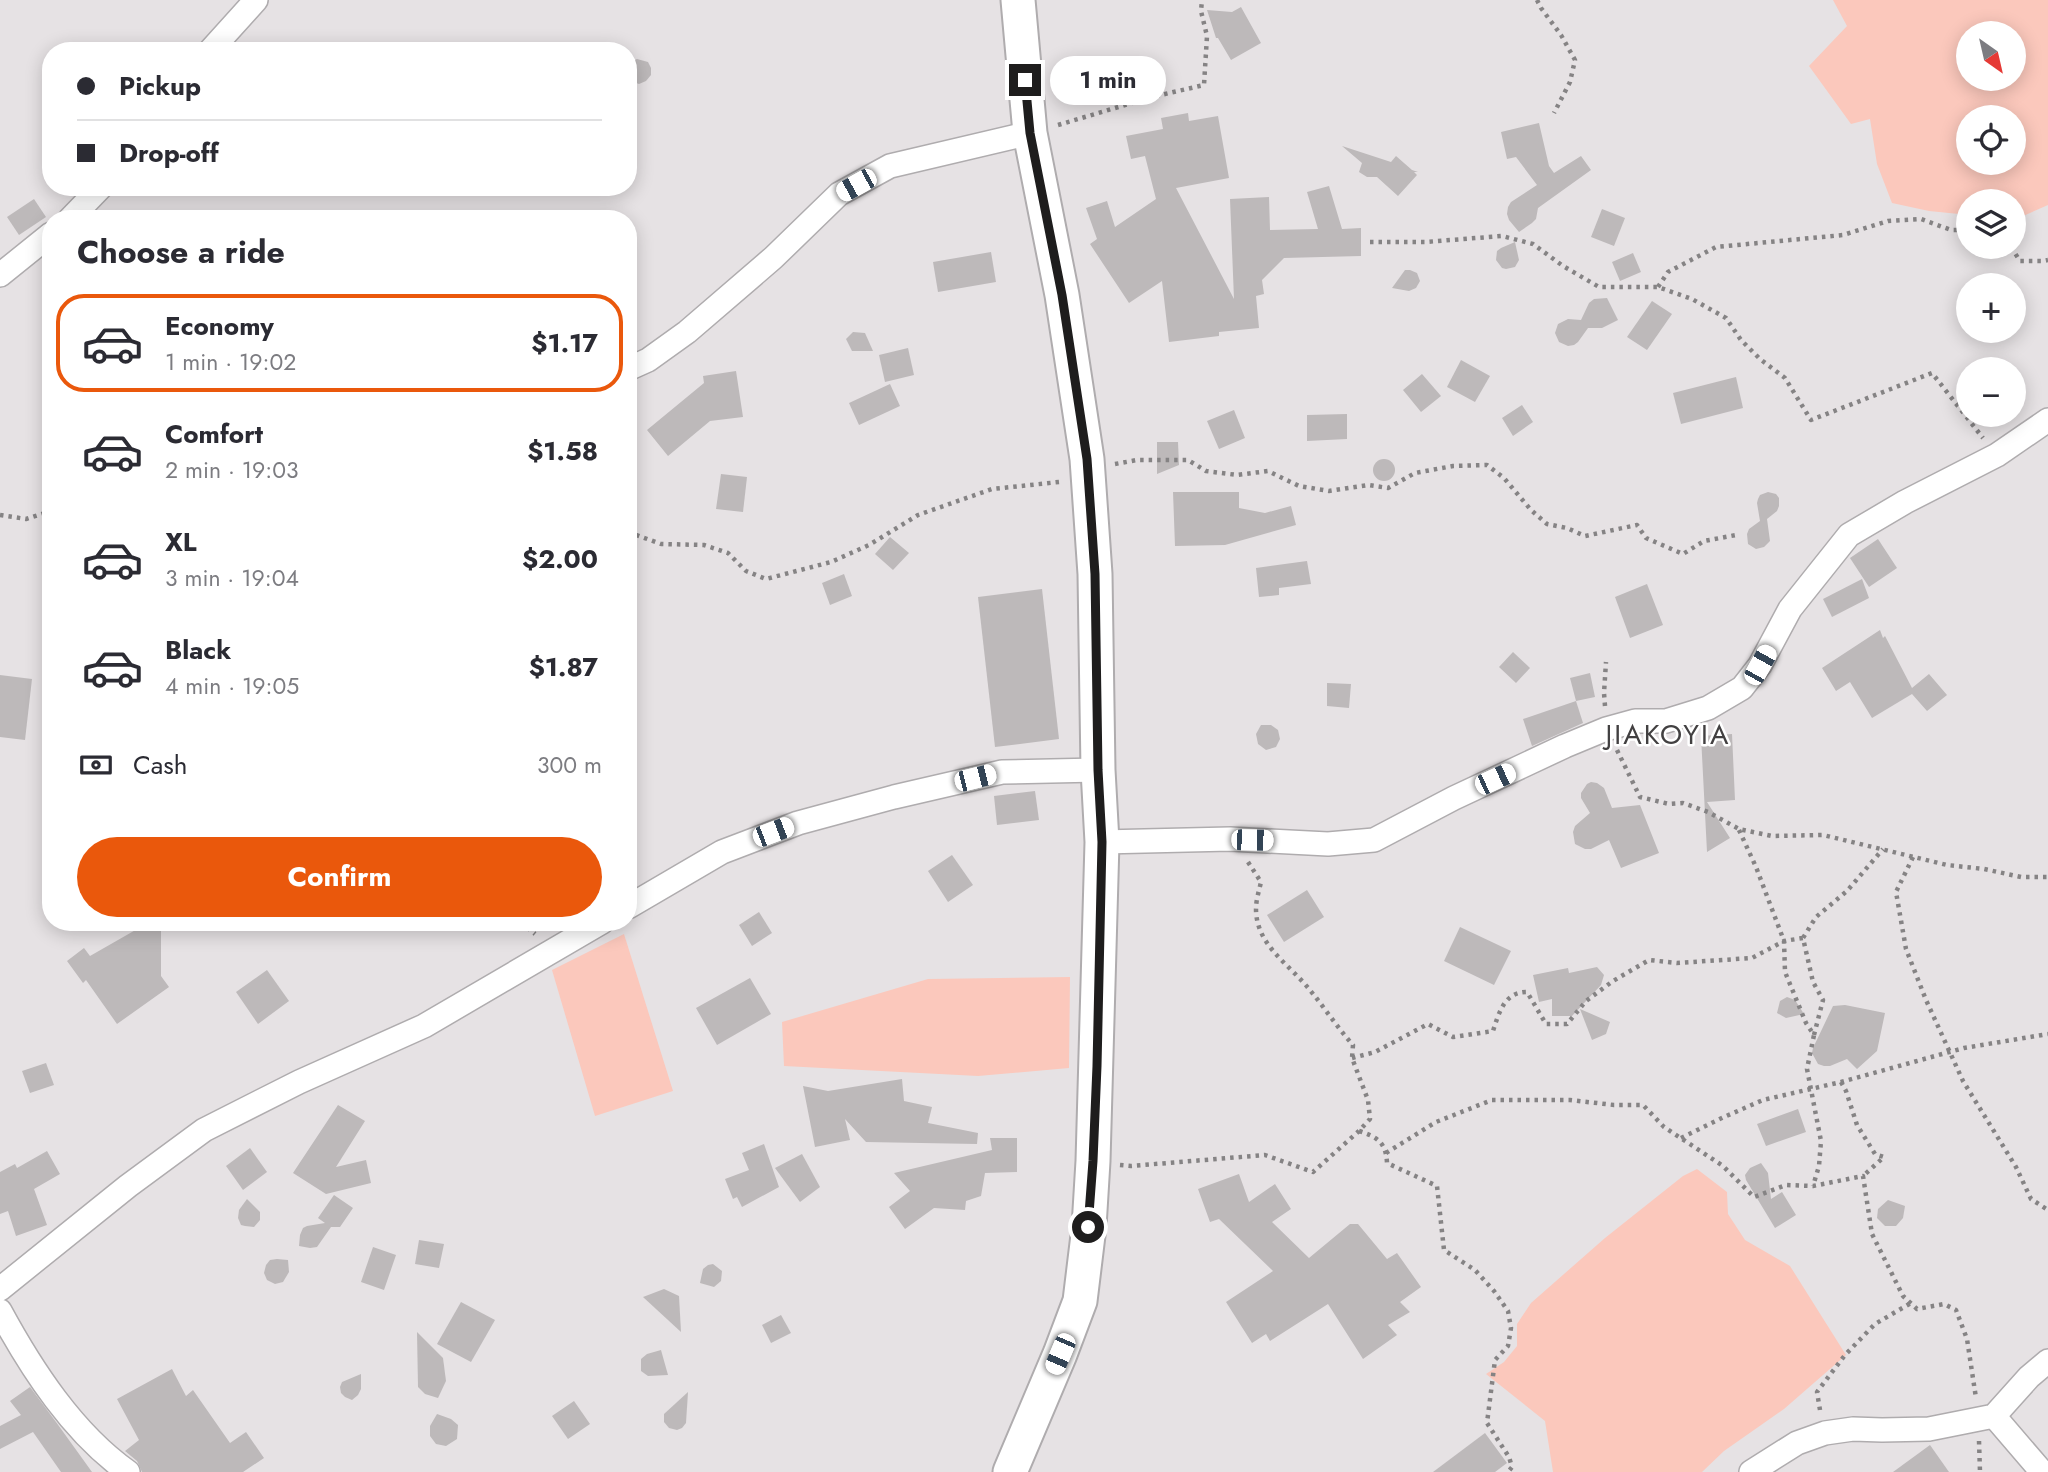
<!DOCTYPE html>
<meta charset="utf-8">
<style>
body{margin:0;font-family:Jost,sans-serif;background:#f2f2f3;color:#2b2b33;height:100vh;display:flex;flex-direction:column;font-size:26px;white-space:nowrap}
*{box-sizing:border-box;margin:0}
p{font-size:23px;color:#7c7c81}
.icon{flex:none;width:38px;height:38px;fill:none;stroke:currentColor;stroke-width:2;stroke-linecap:round;stroke-linejoin:round}
.map{position:relative;flex:1;overflow:hidden}
.side{position:absolute;left:42px;top:210px;width:595px;height:721px;display:flex;flex-direction:column;background:#fff;border-radius:28px;box-shadow:0 4px 18px #0003}
.side>*{flex:none}
.banner{position:absolute;left:42px;top:42px;width:595px;height:154px;border-radius:28px;box-shadow:0 4px 18px #0003;display:grid;align-content:center;height:154px;padding:0 35px;background:#fff}
.needle{width:46px;rotate:146deg}
.fabs{position:absolute;left:1956px;top:21px;display:grid;gap:14px}
.fabs a{display:grid;place-items:center;width:70px;height:70px;border-radius:50%;background:#fff;box-shadow:0 4px 18px #0003;font-size:35px}
.end{position:absolute;width:32px;height:32px;margin:-16px;border:9px solid #1e1d1d;background:#fff;box-shadow:0 0 0 4px #fff}
.from{border-radius:50%}
.bubble{position:absolute;height:49px;border-radius:24px;background:#fff;box-shadow:0 4px 18px #0003;font-size:23px;font-weight:700;line-height:49px;text-align:center}
.car{position:absolute;width:21px;height:42px;margin:-21px -10px;border-radius:9px;box-shadow:0 0 5px 2px #0007;background:linear-gradient(#fff 24%,#345 0 40%,#fff 0 76%,#345 0 86%,#fff 0)}
.banner b{display:flex;align-items:center;gap:24px;height:66px;font-size:26px}
.banner b+b{border-top:2px solid #e1e1e2}
.banner i{width:18px;height:18px;background:#2b2b33}
ul{padding:0;list-style:none}
li{display:flex;align-items:center;gap:21px;height:98px;margin:0 14px 10px;padding:0 21px;border:4px solid transparent;border-radius:28px}
li div{flex:1}
li b{display:block;font-size:26px}
li em{font-style:normal;font-weight:700}
li.on{border-color:#ea580c}
li>.icon{width:63px;height:63px;stroke-width:1.5}
h2{padding:0 35px;font-size:32px;line-height:84px}
.pay{display:flex;align-items:center;gap:18px;height:77px;padding:0 35px;font-size:26px}
.pay p{margin-inline-start:auto}
.primary-button{display:flex;gap:14px;margin-top:auto;padding:14px 35px}
.primary-button a{flex:1;height:80px;border-radius:42px;background:#ea580c;color:#fff;font-size:28px;font-weight:700;line-height:80px;text-align:center}
.map>svg:first-child{display:block}
.green{fill:#fbc8bc;fill-rule:evenodd}
.building{fill:#bdb9ba}
.lines{fill:none;stroke-linecap:round;stroke-linejoin:round}
.street-casing{stroke:#afacae;stroke-width:26}
.secondary-casing{stroke:#afacae;stroke-width:37}
.path{stroke:#858384;stroke-width:4.5;stroke-dasharray:3.5 5;stroke-linecap:butt}
.street{stroke:#fff;stroke-width:23}
.secondary{stroke:#fff;stroke-width:33}
.route{stroke:#1e1d1d;stroke-width:9}
.labels{text-anchor:middle;stroke-width:5;stroke-linejoin:round;paint-order:stroke}
.quarter-label{font-size:28px;letter-spacing:2px;fill:#424041;stroke:#fff}
</style>
<div class="map">
<svg width="2048" height="1472" viewBox="0 0 2048 1472">
<rect width="100%" height="100%" fill="#e6e2e4"/>
<!-- green -->
<g class="green">
<path d="M1833,0H2048V205L2014,220V201H1969V215L1929,211L1892,203L1877,164L1870,119L1851,124L1809,66L1847,26ZM1969,33H2014V79H1969ZM1969,117H2014V163H1969Z"/>
<polygon points="624,934 673,1091 595,1116 552,970"/>
<polygon points="1070,977 1069,1068 978,1076 784,1066 782,1022 928,979"/>
<polygon points="1697,1169 1727,1192 1728,1214 1745,1240 1790,1266 1846,1355 1784,1409 1724,1451 1702,1472 1553,1472 1545,1421 1486,1374 1504,1362 1517,1346 1517,1324 1531,1303 1605,1238 1683,1176"/>
</g>
<!-- building -->
<g class="building">
<polygon points="1241,7 1261,43 1231,60 1218,38 1216,38 1207,10 1232,12"/>
<polygon points="637,59 648,62 651,68 651,75 646,81 639,84 628,80 628,63"/>
<polygon points="1188,113 1189,121 1218,116 1229,178 1176,188 1234,299 1230,199 1269,197 1270,230 1318,229 1307,192 1329,186 1342,229 1361,228 1361,256 1284,258 1262,280 1264,294 1256,296 1259,328 1219,332 1219,336 1169,342 1162,281 1129,303 1090,244 1097,239 1086,208 1107,201 1115,227 1156,199 1145,156 1131,159 1126,136 1163,129 1161,118"/>
<polygon points="1539,123 1549,166 1554,173 1581,156 1591,170 1538,208 1536,219 1532,223 1519,232 1509,220 1507,214 1508,207 1511,202 1537,185 1516,157 1507,159 1501,132"/>
<polygon points="1342,146 1391,162 1396,156 1412,170 1418,172 1414,172 1417,175 1398,196 1377,177 1367,177 1359,172 1362,163"/>
<polygon points="34,199 46,217 19,235 7,217"/>
<polygon points="1602,209 1625,218 1614,246 1591,237"/>
<polygon points="1515,242 1519,260 1515,267 1506,269 1502,268 1496,260 1497,251 1501,248"/>
<polygon points="991,252 996,282 938,292 933,262"/>
<polygon points="1633,253 1641,272 1620,281 1612,262"/>
<polygon points="1405,270 1410,270 1417,273 1420,281 1416,288 1409,291 1392,288"/>
<polygon points="1607,298 1618,320 1602,328 1588,328 1578,342 1574,345 1568,346 1559,342 1555,333 1558,324 1568,319 1581,320 1589,303 1594,299"/>
<polygon points="1652,301 1672,314 1647,350 1627,337"/>
<polygon points="853,332 865,333 873,351 852,351 846,339"/>
<polygon points="908,348 914,375 885,382 879,355"/>
<polygon points="1461,360 1490,376 1475,402 1447,387"/>
<polygon points="736,371 743,417 710,421 668,456 647,430 704,383 703,376"/>
<polygon points="1422,374 1441,396 1421,412 1403,390"/>
<polygon points="1736,377 1743,408 1681,424 1673,393"/>
<polygon points="890,384 900,406 859,425 849,403"/>
<polygon points="1522,405 1533,422 1513,436 1502,418"/>
<polygon points="1234,410 1245,438 1219,449 1207,421"/>
<polygon points="1347,414 1347,439 1307,441 1307,415"/>
<polygon points="1157,442 1178,442 1179,465 1157,474"/>
<circle cx="1384" cy="470" r="11"/>
<polygon points="721,474 747,477 743,512 716,509"/>
<polygon points="1173,492 1239,492 1239,508 1265,513 1291,506 1296,525 1225,545 1175,546"/>
<polygon points="1768,492 1776,494 1779,498 1779,506 1777,511 1767,519 1770,541 1764,547 1756,549 1748,544 1747,534 1749,529 1760,521 1757,503 1758,499 1760,495"/>
<polygon points="890,537 909,553 893,570 875,554"/>
<polygon points="1878,539 1897,568 1869,587 1850,558"/>
<polygon points="1307,561 1311,584 1279,588 1279,595 1259,597 1256,568"/>
<polygon points="844,574 852,596 830,605 822,583"/>
<polygon points="1862,579 1869,598 1832,617 1823,599"/>
<polygon points="1647,584 1663,625 1630,638 1615,597"/>
<polygon points="1042,589 1059,739 995,747 978,597"/>
<polygon points="1880,630 1883,638 1885,636 1912,688 1929,674 1947,695 1927,711 1912,694 1872,718 1850,682 1836,691 1822,668"/>
<polygon points="1513,652 1530,668 1516,683 1499,667"/>
<polygon points="1590,673 1595,697 1576,701 1570,678"/>
<polygon points="0,675 32,679 25,740 0,737"/>
<polygon points="1327,683 1351,684 1349,708 1327,706"/>
<polygon points="1576,701 1583,723 1532,746 1523,719"/>
<polygon points="1261,725 1271,725 1278,730 1280,739 1276,747 1266,750 1258,744 1256,734"/>
<polygon points="1732,734 1735,800 1707,802 1730,838 1707,852 1701,736"/>
<polygon points="1591,782 1597,783 1604,788 1612,808 1640,805 1659,853 1621,868 1609,840 1591,849 1585,849 1575,844 1573,832 1575,826 1590,813 1581,798 1581,793 1587,784"/>
<polygon points="1035,791 1039,820 997,825 994,796"/>
<polygon points="952,855 973,885 948,902 928,871"/>
<polygon points="1307,890 1324,917 1284,942 1267,915"/>
<polygon points="759,912 772,933 752,946 739,925"/>
<polygon points="161,927 161,976 169,987 117,1024 86,980 83,983 67,961 84,948 90,956 139,928"/>
<polygon points="1460,927 1511,951 1494,985 1444,961"/>
<polygon points="1597,967 1604,975 1601,985 1572,1016 1552,1016 1552,999 1539,1002 1533,975 1568,968 1569,973"/>
<polygon points="267,970 289,1001 258,1024 236,992"/>
<polygon points="750,978 771,1014 717,1045 696,1008"/>
<polygon points="1787,997 1795,1000 1804,1014 1786,1018 1777,1013 1780,1001"/>
<polygon points="1845,1005 1885,1013 1877,1051 1857,1069 1847,1059 1830,1066 1824,1066 1818,1064 1812,1053 1813,1048 1833,1006"/>
<polygon points="1580,1009 1610,1022 1606,1034 1592,1040"/>
<polygon points="46,1063 54,1085 30,1093 22,1071"/>
<polygon points="902,1079 904,1101 932,1107 928,1123 978,1133 977,1144 866,1142 845,1119 850,1140 815,1147 803,1086 828,1091"/>
<polygon points="338,1105 365,1121 336,1167 366,1160 371,1183 326,1194 293,1173"/>
<polygon points="1798,1109 1806,1132 1766,1146 1757,1124"/>
<polygon points="990,1138 1017,1138 1017,1172 985,1173 981,1196 966,1201 965,1210 934,1208 905,1229 889,1207 910,1191 894,1173 992,1150"/>
<polygon points="764,1144 779,1187 742,1207 737,1197 733,1199 725,1179 749,1170 742,1153"/>
<polygon points="250,1148 267,1172 243,1190 226,1166"/>
<polygon points="47,1151 60,1174 34,1189 47,1225 16,1236 8,1211 0,1214 0,1172 15,1164 17,1168"/>
<polygon points="802,1154 820,1187 800,1202 775,1168"/>
<polygon points="1761,1163 1768,1173 1771,1199 1782,1192 1796,1215 1775,1228 1746,1180 1745,1175 1750,1168"/>
<polygon points="1239,1174 1249,1202 1275,1184 1291,1209 1272,1222 1309,1258 1350,1224 1358,1224 1387,1259 1397,1253 1421,1287 1400,1302 1410,1312 1388,1325 1397,1335 1363,1359 1328,1304 1270,1341 1266,1334 1252,1343 1226,1302 1273,1271 1219,1219 1210,1222 1198,1189"/>
<polygon points="334,1195 353,1208 340,1227 331,1227 317,1247 310,1248 299,1246 300,1235 303,1228 307,1226 325,1223 318,1218"/>
<polygon points="247,1199 260,1212 260,1220 254,1227 245,1226 241,1225 238,1218 239,1210"/>
<polygon points="1888,1200 1905,1206 1903,1218 1896,1226 1885,1226 1877,1218 1878,1209"/>
<polygon points="419,1240 444,1244 439,1268 415,1264"/>
<polygon points="373,1247 396,1255 384,1290 361,1282"/>
<polygon points="277,1259 288,1260 289,1272 283,1282 275,1284 267,1280 264,1273 266,1265 270,1260"/>
<polygon points="713,1264 722,1271 721,1281 714,1287 700,1283 703,1269 708,1265"/>
<polygon points="664,1289 679,1296 681,1332 643,1297"/>
<polygon points="461,1302 495,1320 471,1362 437,1344"/>
<polygon points="781,1315 791,1333 771,1343 762,1325"/>
<polygon points="417,1332 443,1358 446,1381 438,1398 425,1394 418,1387"/>
<polygon points="661,1350 668,1375 648,1376 641,1371 641,1359 647,1354"/>
<polygon points="172,1369 186,1396 193,1390 230,1443 246,1432 264,1458 243,1472 142,1472 137,1461 125,1451 139,1440 117,1399"/>
<polygon points="361,1374 361,1389 358,1395 352,1400 345,1397 341,1393 340,1387 342,1382"/>
<polygon points="30,1387 56,1422 92,1472 61,1472 33,1432 0,1449 0,1426 21,1415 10,1401"/>
<polygon points="688,1392 686,1423 682,1428 677,1430 669,1428 664,1422 664,1414"/>
<polygon points="574,1401 590,1424 568,1439 552,1416"/>
<polygon points="437,1414 451,1419 458,1425 457,1439 446,1446 436,1444 430,1436 430,1426"/>
<polygon points="1485,1433 1507,1463 1495,1472 1433,1472"/>
<polygon points="1930,1445 1949,1472 1893,1472"/>
</g>
<g class="lines">
<!-- street casing -->
<g class="street-casing">
<g id="street">
<polyline points="210,51 256,0"/>
<polyline points="70,219 101,187"/>
<polyline points="0,275 51,234"/>
<polyline points="628,369 648,360 687,332 773,258 839,194 890,166 1030,133"/>
<polyline points="1102,842 1230,839 1328,844 1374,840 1454,798 1565,746 1606,729 1635,721 1666,721 1708,708 1742,688 1760,665 1790,609 1849,535 1905,502 1997,455 2048,420"/>
<polyline points="628,907 722,852 798,823 894,797 1002,772 1098,770"/>
<polyline points="0,1289 128,1186 204,1130 299,1082 424,1026 602,922"/>
<path d="M0,1311C32,1370 73,1433 128,1472"/>
<polyline points="1994,1416 2042,1472"/>
<polyline points="1751,1472 1797,1443 1825,1433 1853,1429 1882,1430 1929,1429 1994,1416 2029,1377 2048,1361"/>
</g>
</g>
<!-- secondary casing -->
<g class="secondary-casing">
<polyline id="secondary" points="1010,1472 1060,1354 1080,1301 1089,1227 1093,1161 1102,842 1098,770 1095,574 1087,459 1062,295 1030,133 1018,0"/>
</g>
<!-- path -->
<g class="path">
<polyline points="1537,0 1541,8 1561,35 1575,60 1570,82 1554,113"/>
<polyline points="1058,125 1152,97 1204,85 1207,36 1201,11 1202,0"/>
<polyline points="1370,242 1425,242 1502,236 1533,244 1563,266 1599,287 1658,287 1692,299 1726,318 1741,340 1760,359 1785,378 1811,420 1932,373 1983,438"/>
<polyline points="2011,247 2020,261 2043,261 2048,260"/>
<polyline points="1658,287 1668,272 1716,247 1843,235 1888,221 1921,219 1951,230 1969,230"/>
<polyline points="1115,464 1137,460 1188,460 1206,471 1237,475 1268,471 1299,486 1329,491 1368,485 1388,488 1415,473 1453,466 1487,465 1504,478 1531,510 1547,524 1567,528 1585,536 1637,525 1646,538 1683,554 1704,541 1736,535"/>
<polyline points="0,515 26,519 51,511"/>
<polyline points="628,532 661,544 704,545 728,553 746,571 766,579 831,562 869,545 918,515 992,489 1059,482"/>
<polyline points="1605,706 1604,693 1606,662"/>
<polyline points="1617,750 1640,797 1669,804 1683,803 1708,812 1739,829 1772,836 1823,835 1947,865 1984,869 2021,877 2048,877"/>
<polyline points="1739,830 1756,867 1784,941 1785,972 1806,1023 1814,1035 1807,1069 1821,1141 1819,1166 1813,1186"/>
<polyline points="1913,857 1896,892 1906,949 1926,1000 1963,1081 2016,1167 2031,1199 2048,1210"/>
<path d="M1248,862L1261,882C1259,891 1256,900 1256,909C1256,945 1289,964 1309,989C1324,1007 1337,1027 1353,1045L1352,1058L1368,1100L1370,1119L1359,1131C1377,1137 1386,1142 1387,1163L1437,1186L1444,1250L1475,1270L1494,1291L1508,1311L1511,1328L1508,1346L1495,1360L1487,1423L1509,1457L1512,1467L1508,1472"/>
<polyline points="521,922 535,934"/>
<polyline points="1814,1035 1823,1000 1813,982 1803,938 1816,917 1847,891 1883,849"/>
<path d="M1352,1058L1375,1052L1428,1024L1453,1037L1493,1031C1499,1013 1504,992 1527,992L1546,1024H1567L1586,1001L1613,981L1649,960L1677,963L1752,958L1784,941L1803,938"/>
<polyline points="1841,1082 1846,1091 1857,1125 1875,1154 1884,1157 1863,1176"/>
<polyline points="1681,1138 1724,1117 1763,1100 1841,1082 1964,1048 2048,1034"/>
<polyline points="1386,1153 1436,1122 1492,1100 1570,1100 1614,1105 1643,1105 1664,1127 1723,1166 1754,1197 1786,1185 1813,1186 1863,1176 1872,1234 1903,1296 1917,1309 1944,1304 1956,1310 1967,1339 1976,1398"/>
<polyline points="1120,1165 1131,1166 1265,1155 1313,1172 1359,1131"/>
<polyline points="1820,1410 1817,1392 1845,1355 1875,1324 1911,1303"/>
<polyline points="1979,1441 1980,1472"/>
</g>
<!-- street -->
<use href="#street" class="street"/>
<!-- secondary -->
<use href="#secondary" class="secondary"/>
</g>
<g class="lines">
<!-- route -->
<polyline class="route" points="1025,80 1030,133 1062,295 1087,459 1095,574 1098,770 1102,842 1097,1066 1093,1161 1088,1227"/>
</g>
<g class="labels">
<!-- quarter labels -->
<g class="quarter-label">
<text x="1668" y="744">JIAKOYIA</text>
</g>
</g>
</svg>
<div class="fabs">
<a><svg class="needle" viewBox="-14 -14 28 28"><path d="M0-13l5 13h-10z" fill="#e53935"/><path d="M0 13l5-13h-10z" fill="#7c7c81"/></svg></a>
<a><svg class="icon" aria-label="locate" viewBox="0 0 24 24"><circle cx="12" cy="12" r="6"/><path d="M12 2v4M12 18v4M2 12h4M18 12h4"/></svg></a>
<a><svg class="icon" aria-label="layers" viewBox="0 0 24 24"><path d="M12 4l9 5-9 5-9-5zM3 14l9 5 9-5"/></svg></a>
<a>+</a>
<a>−</a>
</div>
<i class="end from" style="left:1088px;top:1227px"></i>
<i class="end" style="left:1025px;top:80px"></i>
<div class="bubble" style="left:1050px;top:56px;width:116px">1 min</div>
<i class="car" style="left:856px;top:185px;rotate:241deg"></i>
<i class="car" style="left:1760px;top:665px;rotate:29deg"></i>
<i class="car" style="left:975px;top:778px;rotate:76deg"></i>
<i class="car" style="left:1495px;top:779px;rotate:65deg"></i>
<i class="car" style="left:773px;top:832px;rotate:69deg"></i>
<i class="car" style="left:1252px;top:840px;rotate:91deg"></i>
<i class="car" style="left:1060px;top:1354px;rotate:203deg"></i>
<div class="banner">
<b><i class="from"></i>Pickup</b>
<b><i></i>Drop-off</b>
</div>
<section class="side">
<h2>Choose a ride</h2>
<ul>
<li class="on"><svg class="icon" aria-label="car" viewBox="0 0 24 24"><path d="M5 17H2v-5l4-1 3-4h7l3 4 3 1v5h-3M9 17h6M6 11h13"/><circle cx="7" cy="17" r="2"/><circle cx="17" cy="17" r="2"/></svg><div><b>Economy</b><p>1 min · 19:02</p></div><em>$1.17</em></li>
<li><svg class="icon" aria-label="car" viewBox="0 0 24 24"><path d="M5 17H2v-5l4-1 3-4h7l3 4 3 1v5h-3M9 17h6M6 11h13"/><circle cx="7" cy="17" r="2"/><circle cx="17" cy="17" r="2"/></svg><div><b>Comfort</b><p>2 min · 19:03</p></div><em>$1.58</em></li>
<li><svg class="icon" aria-label="car" viewBox="0 0 24 24"><path d="M5 17H2v-5l4-1 3-4h7l3 4 3 1v5h-3M9 17h6M6 11h13"/><circle cx="7" cy="17" r="2"/><circle cx="17" cy="17" r="2"/></svg><div><b>XL</b><p>3 min · 19:04</p></div><em>$2.00</em></li>
<li><svg class="icon" aria-label="car" viewBox="0 0 24 24"><path d="M5 17H2v-5l4-1 3-4h7l3 4 3 1v5h-3M9 17h6M6 11h13"/><circle cx="7" cy="17" r="2"/><circle cx="17" cy="17" r="2"/></svg><div><b>Black</b><p>4 min · 19:05</p></div><em>$1.87</em></li>
</ul>
<div class="pay"><svg class="icon" aria-label="cash" viewBox="0 0 24 24"><path d="M3 7h18v10H3z"/><circle cx="12" cy="12" r="2"/></svg>Cash<p>300 m</p></div>
<div class="primary-button"><a>Confirm</a></div>
</section>
</div>
